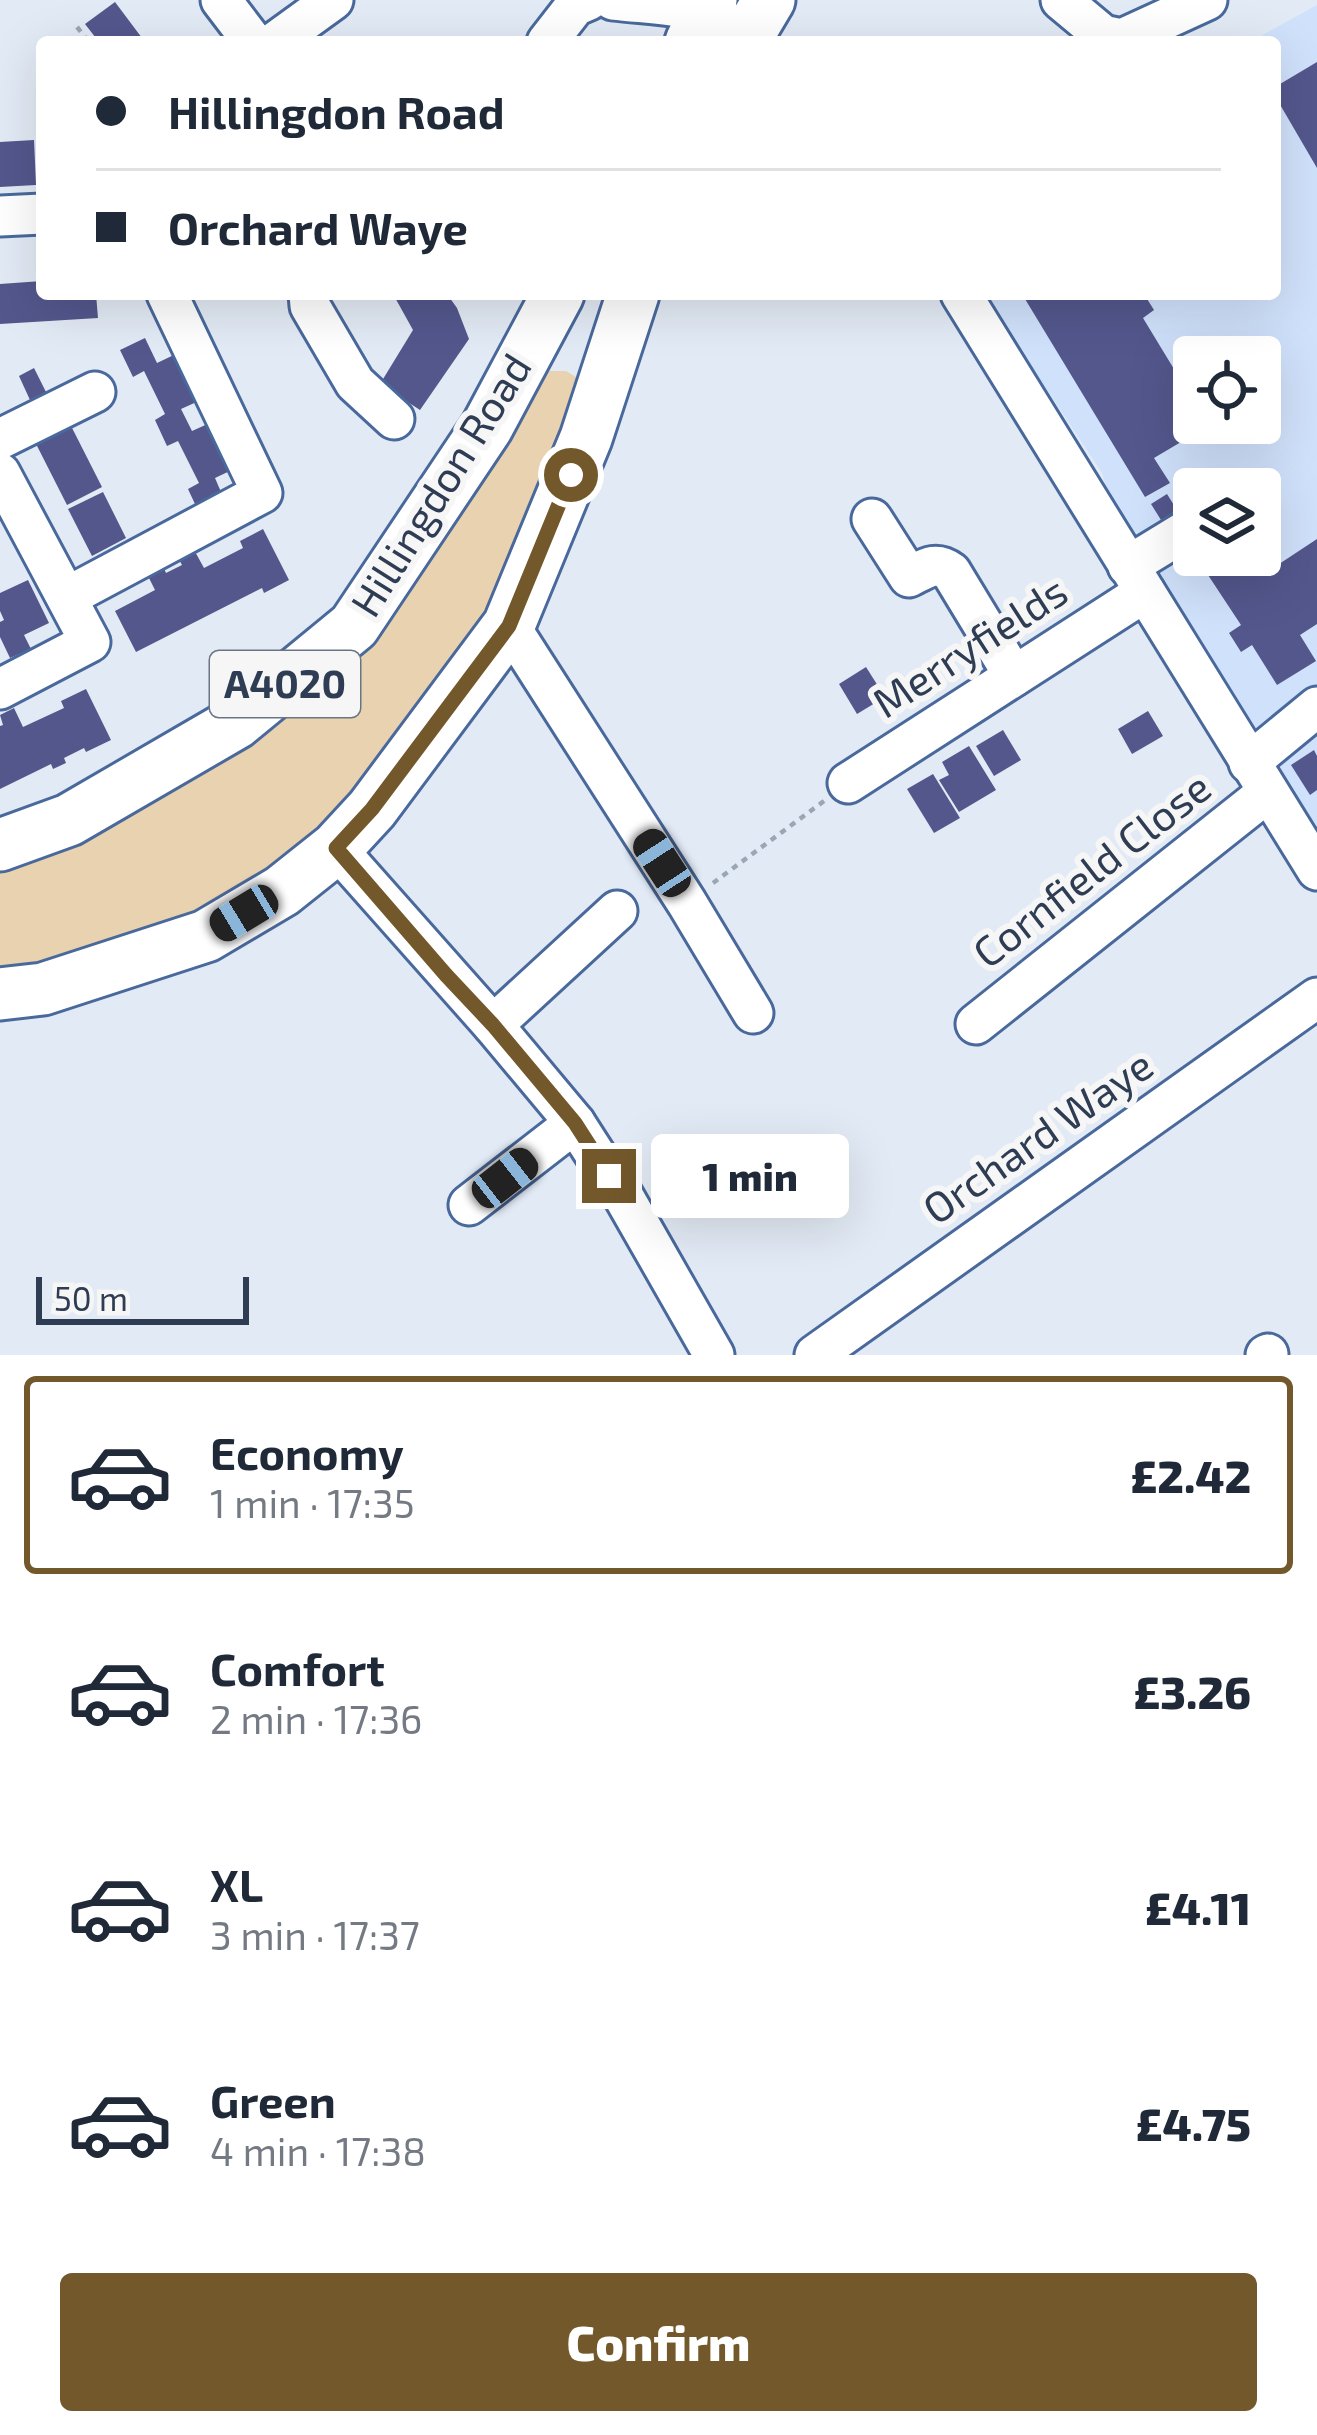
<!DOCTYPE html>
<meta charset="utf-8">
<style>
body{margin:0;font-family:"Exo 2",sans-serif;background:#f6f6f7;color:#1f2937;height:100vh;display:flex;flex-direction:column;font-size:45px;white-space:nowrap}
*{box-sizing:border-box;margin:0}
p{font-size:39px;color:#747a83}
.icon{flex:none;width:66px;height:66px;fill:none;stroke:currentColor;stroke-width:2;stroke-linecap:round;stroke-linejoin:round}
.map{position:relative;height:1355px;overflow:hidden}
.panel{display:flex;flex-direction:column;background:#fff;flex:1}
.panel>*{flex:none}
.hud{position:absolute;left:36px;top:36px;width:1245px;height:264px;border-radius:12px;box-shadow:0 12px 48px #0002;display:grid;align-content:center;height:264px;padding:0 60px;background:#fff}
.controls{position:absolute;left:1173px;top:336px;display:grid;gap:24px}
.controls a{display:grid;place-items:center;width:108px;height:108px;border-radius:12px;background:#fff;box-shadow:0 12px 48px #0002;font-size:60px}
.scale{position:absolute;left:36px;bottom:30px;width:213px;box-sizing:border-box;padding-left:12px;border:6px solid #2e3d54;border-top:0;font-size:33px;line-height:42px;white-space:nowrap;color:#2e3d54;-webkit-text-stroke:9px #f6f6f6;paint-order:stroke}
.end{position:absolute;width:54px;height:54px;margin:-27px;border:15px solid #72582a;background:#fff;box-shadow:0 0 0 6px #fff}
.from{border-radius:50%}
.bubble{position:absolute;height:84px;border-radius:12px;background:#fff;box-shadow:0 12px 48px #0002;font-size:39px;font-weight:800;line-height:84px;text-align:center}
.car{position:absolute;width:36px;height:72px;margin:-36px -18px;border-radius:15px;box-shadow:0 0 9px 3px #0007;background:linear-gradient(#222 24%,#8ab4d8 0 40%,#222 0 76%,#8ab4d8 0 86%,#222 0)}
.hud b{display:flex;align-items:center;gap:42px;height:114px;font-size:45px}
.hud b+b{border-top:3px solid #e0e1e3}
.hud i{width:30px;height:30px;background:#1f2937}
ul{padding:21px 0 0;list-style:none}
li{display:flex;align-items:center;gap:36px;height:198px;margin:0 24px 18px;padding:0 36px;border:6px solid transparent;border-radius:12px}
li div{flex:1}
li b{display:block;font-size:45px}
li em{font-style:normal;font-weight:800}
li.selected{border-color:#72582a}
li>.icon{width:108px;height:108px;stroke-width:1.5}
.button{display:flex;gap:24px;margin-top:auto;padding:24px 60px}
.button a{flex:1;height:138px;border-radius:12px;background:#72582a;color:#fff;font-size:48px;font-weight:800;line-height:138px;text-align:center}
.map>svg:first-child{display:block}
.built{fill:#d0e1fb;fill-rule:evenodd}
.green{fill:#e9d2af}
.building{fill:#53578c}
.lines{fill:none;stroke-linecap:round;stroke-linejoin:round}
.minor-casing{stroke:#49699c;stroke-width:45}
.major-casing{stroke:#49699c;stroke-width:57}
.path{stroke:#9ba6b5;stroke-width:4.5;stroke-dasharray:6 6;stroke-linecap:butt}
.minor{stroke:#fff;stroke-width:39}
.major{stroke:#fff;stroke-width:51}
.route{stroke:#72582a;stroke-width:15}
.labels{text-anchor:middle;stroke-width:12;stroke-linejoin:round;paint-order:stroke}
.shield{fill:#f6f6f6;stroke:#6a7485;stroke-width:3}
.shield-label{font-size:39px;font-weight:bold;fill:#2e3d54}
.street-label{font-size:42px;fill:#2e3d54;stroke:#f6f6f6}
</style>
<div class="map">
<svg width="1317" height="1355" viewBox="0 0 1317 1355">
<rect width="100%" height="100%" fill="#e2eaf5"/>
<!-- built -->
<path class="built" d="M1317,5V867L1128,566L1102,473L984,294H1275V42H1250ZM1194,357H1260V423H1194ZM1194,489H1260V555H1194Z"/>
<!-- green -->
<polygon class="green" points="547,371 566,371 579,379 509,625 282,891 0,994 0,845 354,626 529,378"/>
<!-- building -->
<g class="building">
<polygon points="115,2 145,42 99,42 85,24"/>
<polygon points="1317,62 1317,168 1275,96 1275,87"/>
<polygon points="34,140 36,185 0,187 0,142"/>
<polygon points="42,281 42,294 96,294 98,318 0,324 0,284"/>
<polygon points="393,294 447,294 457,308 469,339 420,410 380,384 413,330"/>
<polygon points="1022,294 1144,294 1154,310 1143,318 1194,402 1194,415 1177,426 1186,439 1154,458 1170,483 1145,497"/>
<polygon points="145,338 157,363 178,353 201,400 181,409 192,431 212,422 234,469 215,478 221,492 195,504 188,489 199,483 178,441 167,446 155,420 165,414 144,371 133,377 120,350"/>
<polygon points="34,368 46,392 30,400 19,376"/>
<polygon points="68,420 102,487 67,505 33,438"/>
<polygon points="103,492 126,538 92,556 68,509"/>
<polygon points="1167,494 1177,510 1161,520 1151,504"/>
<polygon points="263,529 289,580 264,593 262,588 136,652 115,611 155,590 146,572 162,564 166,573 182,565 177,556 193,548 204,568 243,548 240,541"/>
<polygon points="1317,539 1317,624 1300,635 1316,661 1277,685 1252,645 1241,652 1229,633 1241,625 1208,575 1238,555 1247,555 1261,576"/>
<polygon points="28,580 49,623 24,635 31,649 10,658 0,637 0,622 4,620 0,611 0,593"/>
<polygon points="866,667 885,697 857,714 839,684"/>
<polygon points="86,689 111,740 86,752 84,748 64,758 66,763 53,769 51,764 0,789 0,726 3,725 0,715 14,708 23,727 64,708 61,701"/>
<polygon points="1148,711 1163,736 1132,754 1118,729"/>
<polygon points="1003,730 1021,760 994,776 976,746"/>
<polygon points="969,746 996,790 959,812 939,780 949,775 942,762"/>
<polygon points="1314,750 1317,756 1317,790 1310,795 1291,765"/>
<polygon points="933,774 960,818 934,833 907,789"/>
</g>
<g class="lines">
<!-- minor casing -->
<g class="minor-casing">
<g id="minor">
<polyline points="221,0 253,42"/>
<path d="M613,0C657,5 687,3 729,23"/>
<polyline points="1061,0 1103,35 1122,39 1207,0"/>
<polyline points="275,42 333,0"/>
<polyline points="547,42 575,6 589,0"/>
<polyline points="0,216 42,214"/>
<polyline points="309,294 310,306 355,383 394,419"/>
<polyline points="961,294 1317,870"/>
<polyline points="0,439 95,392"/>
<polyline points="0,473 90,642 0,689"/>
<path d="M872,519L909,577C925,569 935,560 951,572L1014,676"/>
<polyline points="1128,566 1187,530"/>
<polyline points="67,597 262,493 167,294"/>
<polyline points="509,625 687,903 753,1013"/>
<polyline points="1249,763 1317,707"/>
<polyline points="848,783 1145,592"/>
<polyline points="336,848 493,1025 575,1123 609,1176"/>
<polyline points="976,1024 1268,792"/>
<polyline points="493,1025 617,911"/>
<polyline points="621,1192 714,1355"/>
<polyline points="469,1205 575,1123"/>
<polyline points="815,1355 1317,998"/>
<polyline points="1266,1355 1268,1354"/>
</g>
</g>
<!-- major casing -->
<g class="major-casing">
<g id="major">
<polyline points="691,42 711,0"/>
<polyline points="744,42 769,0"/>
<polyline points="0,845 69,820 236,723 354,626 487,427 558,294"/>
<polyline points="0,994 43,989 206,936 282,891 336,848 372,809 509,625 586,438 633,294"/>
</g>
</g>
<!-- path -->
<g class="path">
<polyline points="77,27 89,42"/>
<polyline points="713,883 824,801"/>
</g>
<!-- minor -->
<use href="#minor" class="minor"/>
<!-- major -->
<use href="#major" class="major"/>
</g>
<g class="lines">
<!-- route -->
<polyline class="route" points="571,475 509,626 372,809 336,848 446,975 493,1025 575,1123 609,1176"/>
</g>
<g class="labels">
<!-- shield labels -->
<rect class="shield" x="210" y="651" width="150" height="66" rx="9"/>
<g class="shield-label">
<text x="285" y="698">A4020</text>
</g>
<!-- street labels -->
<g class="street-label">
<text transform="translate(441 485) rotate(-58)" y="15">Hillingdon Road</text>
<text transform="translate(970 647) rotate(-33)" y="15">Merryfields</text>
<text transform="translate(1092 870) rotate(-38)" y="15">Cornfield Close</text>
<text transform="translate(1038 1137) rotate(-35)" y="15">Orchard Waye</text>
</g>
</g>
</svg>
<div class="controls">
<a><svg class="icon" aria-label="locate" viewBox="0 0 24 24"><circle cx="12" cy="12" r="6"/><path d="M12 2v4M12 18v4M2 12h4M18 12h4"/></svg></a>
<a><svg class="icon" aria-label="layers" viewBox="0 0 24 24"><path d="M12 4l9 5-9 5-9-5zM3 14l9 5 9-5"/></svg></a>
</div>
<div class="scale">50 m</div>
<i class="end from" style="left:571px;top:475px"></i>
<i class="end" style="left:609px;top:1176px"></i>
<div class="bubble" style="left:651px;top:1134px;width:198px">1 min</div>
<i class="car" style="left:662px;top:863px;rotate:327deg"></i>
<i class="car" style="left:244px;top:913px;rotate:239deg"></i>
<i class="car" style="left:505px;top:1178px;rotate:52deg"></i>
<div class="hud">
<b><i class="from"></i>Hillingdon Road</b>
<b><i></i>Orchard Waye</b>
</div>
</div>
<section class="panel">
<ul>
<li class="selected"><svg class="icon" aria-label="car" viewBox="0 0 24 24"><path d="M5 17H2v-5l4-1 3-4h7l3 4 3 1v5h-3M9 17h6M6 11h13"/><circle cx="7" cy="17" r="2"/><circle cx="17" cy="17" r="2"/></svg><div><b>Economy</b><p>1 min · 17:35</p></div><em>£2.42</em></li>
<li><svg class="icon" aria-label="car" viewBox="0 0 24 24"><path d="M5 17H2v-5l4-1 3-4h7l3 4 3 1v5h-3M9 17h6M6 11h13"/><circle cx="7" cy="17" r="2"/><circle cx="17" cy="17" r="2"/></svg><div><b>Comfort</b><p>2 min · 17:36</p></div><em>£3.26</em></li>
<li><svg class="icon" aria-label="car" viewBox="0 0 24 24"><path d="M5 17H2v-5l4-1 3-4h7l3 4 3 1v5h-3M9 17h6M6 11h13"/><circle cx="7" cy="17" r="2"/><circle cx="17" cy="17" r="2"/></svg><div><b>XL</b><p>3 min · 17:37</p></div><em>£4.11</em></li>
<li><svg class="icon" aria-label="car" viewBox="0 0 24 24"><path d="M5 17H2v-5l4-1 3-4h7l3 4 3 1v5h-3M9 17h6M6 11h13"/><circle cx="7" cy="17" r="2"/><circle cx="17" cy="17" r="2"/></svg><div><b>Green</b><p>4 min · 17:38</p></div><em>£4.75</em></li>
</ul>
<div class="button"><a>Confirm</a></div>
</section>
